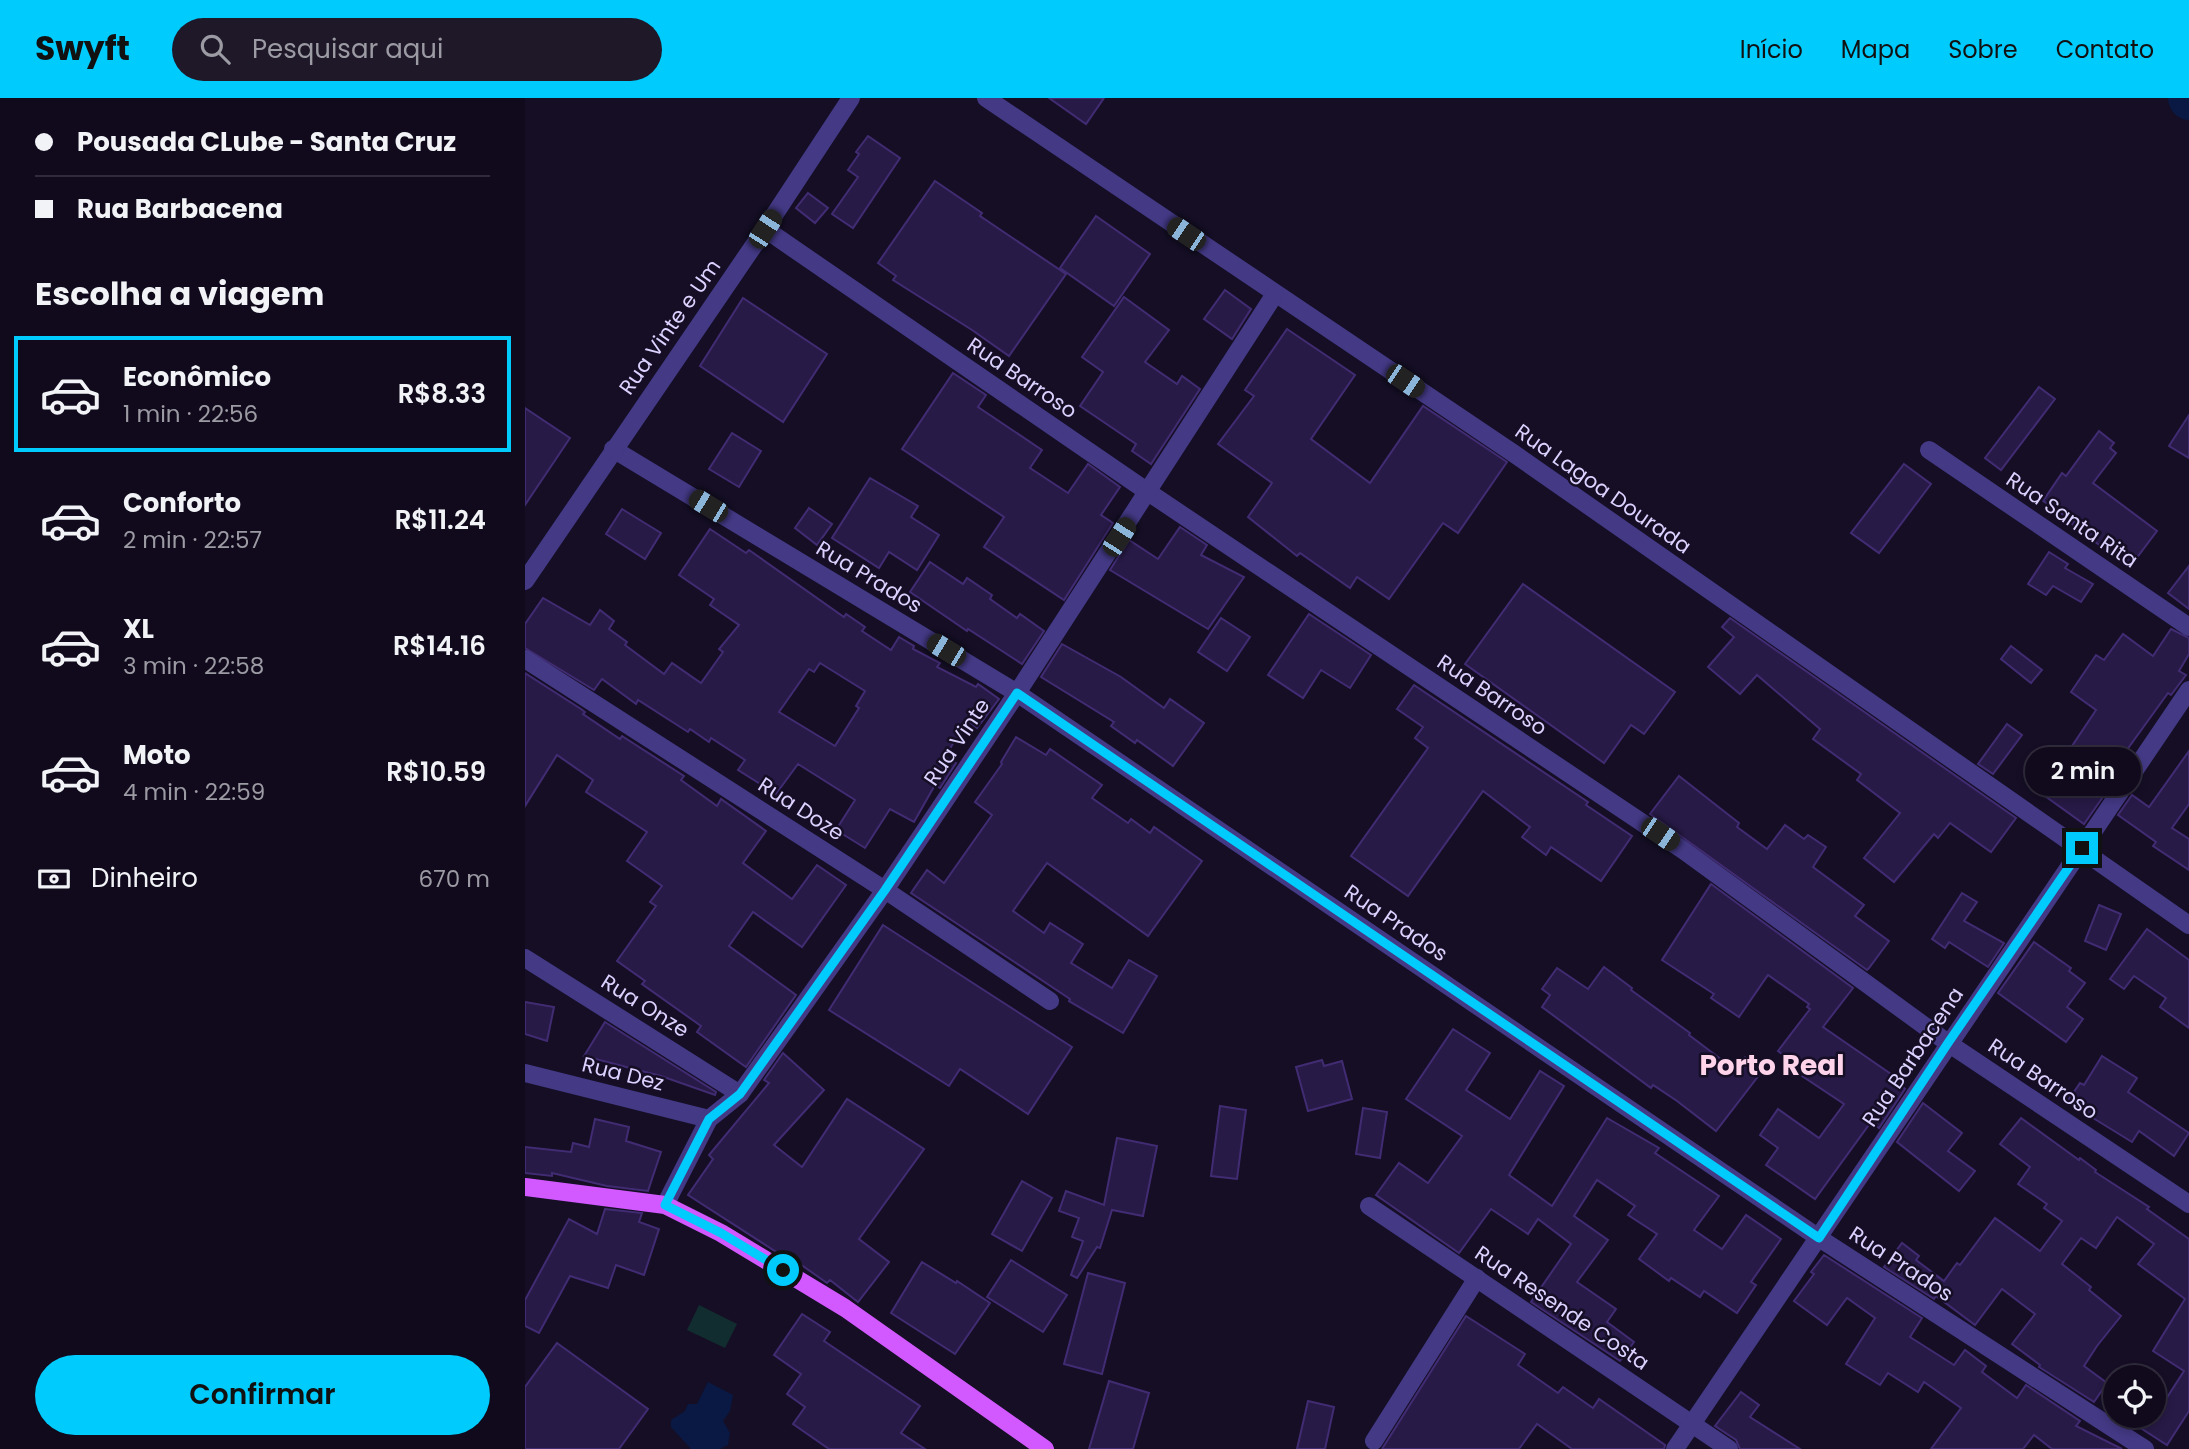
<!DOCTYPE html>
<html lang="pt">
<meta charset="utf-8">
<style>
body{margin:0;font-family:Poppins,sans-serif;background:#1e1829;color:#f1f3f6;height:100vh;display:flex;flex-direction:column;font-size:26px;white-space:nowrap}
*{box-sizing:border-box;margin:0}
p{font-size:23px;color:#9c9aa3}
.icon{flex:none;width:38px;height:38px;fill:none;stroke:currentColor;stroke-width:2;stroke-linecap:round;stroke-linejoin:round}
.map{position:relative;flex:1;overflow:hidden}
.sheet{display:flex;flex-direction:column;background:#100a1c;width:525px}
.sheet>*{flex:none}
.top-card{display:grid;align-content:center;height:154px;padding:0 35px;background:#100a1c}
.tools{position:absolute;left:1578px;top:1267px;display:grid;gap:14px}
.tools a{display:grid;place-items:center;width:63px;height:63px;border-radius:50%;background:#100a1c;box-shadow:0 4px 10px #0003,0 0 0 2px #302b3b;font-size:35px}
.end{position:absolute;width:32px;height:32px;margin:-16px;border:9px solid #00cbfd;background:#111;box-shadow:0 0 0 4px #111}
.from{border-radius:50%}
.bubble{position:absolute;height:49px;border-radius:24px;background:#100a1c;box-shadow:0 4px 10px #0003,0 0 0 2px #302b3b;font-size:23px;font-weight:600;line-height:49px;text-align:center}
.car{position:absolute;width:21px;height:42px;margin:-21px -10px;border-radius:9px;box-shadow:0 0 5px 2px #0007;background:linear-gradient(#222 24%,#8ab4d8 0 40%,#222 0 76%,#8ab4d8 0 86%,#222 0)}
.top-card b{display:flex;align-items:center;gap:24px;height:66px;font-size:26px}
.top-card b+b{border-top:2px solid #302b3b}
.top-card i{width:18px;height:18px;background:#f1f3f6}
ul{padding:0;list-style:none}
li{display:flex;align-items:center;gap:21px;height:116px;margin:0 14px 10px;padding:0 21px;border:4px solid transparent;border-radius:0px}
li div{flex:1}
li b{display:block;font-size:26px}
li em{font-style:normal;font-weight:600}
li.selected{border-color:#00cbfd}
li>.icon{width:63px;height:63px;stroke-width:1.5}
h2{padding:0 35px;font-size:32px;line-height:84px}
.pay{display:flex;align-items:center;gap:18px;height:77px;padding:0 35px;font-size:26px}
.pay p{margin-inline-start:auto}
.action{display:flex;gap:14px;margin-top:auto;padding:14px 35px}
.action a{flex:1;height:80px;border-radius:42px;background:#00cbfd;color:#111;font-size:28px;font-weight:600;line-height:80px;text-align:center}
header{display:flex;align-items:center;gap:42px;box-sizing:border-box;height:98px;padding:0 35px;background:#00cbfd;color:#111}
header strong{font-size:33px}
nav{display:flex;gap:38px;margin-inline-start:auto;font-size:24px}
.search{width:490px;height:63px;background:#1e1829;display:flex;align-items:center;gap:18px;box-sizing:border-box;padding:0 24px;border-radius:38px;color:#9c9aa3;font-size:26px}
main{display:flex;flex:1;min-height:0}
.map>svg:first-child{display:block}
.green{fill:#112d2f}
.water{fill:#091943}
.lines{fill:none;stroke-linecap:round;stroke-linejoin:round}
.river{stroke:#091943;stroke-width:40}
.building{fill:#271a46;stroke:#412c73;stroke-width:2;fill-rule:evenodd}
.minor{stroke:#433985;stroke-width:18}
.major{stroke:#d159ff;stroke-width:18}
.route{stroke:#00cbfd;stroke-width:9}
.labels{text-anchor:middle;stroke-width:5;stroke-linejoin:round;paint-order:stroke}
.street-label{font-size:21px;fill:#dcd2ff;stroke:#150e25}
.district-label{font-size:28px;font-weight:bold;fill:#ffd4eb;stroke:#150e25}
</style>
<header>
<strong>Swyft</strong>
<div class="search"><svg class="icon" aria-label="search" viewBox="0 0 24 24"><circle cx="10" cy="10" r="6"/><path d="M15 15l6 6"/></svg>Pesquisar aqui</div>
<nav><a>Início</a><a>Mapa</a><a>Sobre</a><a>Contato</a></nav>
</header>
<main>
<section class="sheet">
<div class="top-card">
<b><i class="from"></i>Pousada CLube - Santa Cruz</b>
<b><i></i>Rua Barbacena</b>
</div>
<h2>Escolha a viagem</h2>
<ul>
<li class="selected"><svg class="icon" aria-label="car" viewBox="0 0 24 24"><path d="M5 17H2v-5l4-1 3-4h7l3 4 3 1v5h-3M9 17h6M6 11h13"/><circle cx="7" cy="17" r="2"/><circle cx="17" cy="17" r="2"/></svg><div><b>Econômico</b><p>1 min · 22:56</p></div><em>R$8.33</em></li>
<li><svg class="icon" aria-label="car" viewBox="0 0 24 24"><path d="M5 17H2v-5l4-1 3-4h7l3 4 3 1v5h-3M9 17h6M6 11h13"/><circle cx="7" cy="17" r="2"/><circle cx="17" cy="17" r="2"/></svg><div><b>Conforto</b><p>2 min · 22:57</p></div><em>R$11.24</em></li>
<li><svg class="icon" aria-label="car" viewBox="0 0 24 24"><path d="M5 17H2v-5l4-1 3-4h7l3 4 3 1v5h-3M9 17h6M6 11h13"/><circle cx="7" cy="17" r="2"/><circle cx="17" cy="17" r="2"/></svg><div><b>XL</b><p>3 min · 22:58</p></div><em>R$14.16</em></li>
<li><svg class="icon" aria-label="car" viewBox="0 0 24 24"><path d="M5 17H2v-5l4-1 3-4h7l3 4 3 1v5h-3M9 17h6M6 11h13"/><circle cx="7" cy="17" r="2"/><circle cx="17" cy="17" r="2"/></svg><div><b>Moto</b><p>4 min · 22:59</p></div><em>R$10.59</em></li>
</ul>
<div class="pay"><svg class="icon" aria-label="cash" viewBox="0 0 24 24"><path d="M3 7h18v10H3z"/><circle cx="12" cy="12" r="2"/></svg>Dinheiro<p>670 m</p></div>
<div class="action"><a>Confirmar</a></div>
</section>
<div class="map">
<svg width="1664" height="1351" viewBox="0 0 1664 1351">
<rect width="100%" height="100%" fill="#150e25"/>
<!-- green -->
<polygon class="green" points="174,1207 212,1226 200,1250 162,1232"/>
<!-- water -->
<polygon class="water" points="183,1284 208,1297 205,1313 198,1323 205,1335 203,1347 195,1351 166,1351 146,1329 146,1322 160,1313 163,1306 172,1306"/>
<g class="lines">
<!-- river -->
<polyline class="river" points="1663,0 1664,2"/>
</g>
<!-- building -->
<g class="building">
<polygon points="524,0 579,0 561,26"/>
<polygon points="343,38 375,60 328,130 307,116 333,79 323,72 334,56 331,54"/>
<polygon points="410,83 457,115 455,118 541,176 484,258 447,232 368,182 371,178 353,165"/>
<polygon points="283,95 303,110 290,125 271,110"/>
<polygon points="571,118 625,156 589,208 535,170"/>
<polygon points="700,192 726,211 707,241 679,221"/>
<polygon points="599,199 644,232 620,264 652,286 657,278 675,291 626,366 607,353 611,346 555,308 578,274 557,259"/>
<polygon points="218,200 302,256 258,324 175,268"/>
<polygon points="762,231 830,277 786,341 845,385 898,308 982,364 933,435 918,425 864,501 832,479 825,490 775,455 772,458 723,419 747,385 693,346 729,298 720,292"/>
<polygon points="428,275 461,297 453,309 517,352 505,370 543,395 563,366 595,389 576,417 588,425 539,502 459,449 479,419 377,351"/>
<polygon points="1514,289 1530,301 1476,372 1460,360"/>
<polygon points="0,310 45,340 0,407"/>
<polygon points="1664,317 1664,360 1644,348"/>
<polygon points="1574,333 1589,345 1585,350 1591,355 1568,385 1632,433 1604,470 1547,426 1549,424 1518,403 1537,375 1541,378"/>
<polygon points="207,335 236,353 214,389 184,371"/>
<polygon points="1379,366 1406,386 1354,455 1326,435"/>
<polygon points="345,380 393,408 386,419 414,437 392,472 364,454 354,470 307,440"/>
<polygon points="284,410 307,426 292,447 270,430"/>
<polygon points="97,411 136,435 120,461 81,436"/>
<polygon points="655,429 682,447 676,457 719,479 683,531 585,472 604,442 633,461"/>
<path d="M185,431L221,455L224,452L319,519L321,516L340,529L337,533L366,552L374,539L389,548L388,551L415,565L412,569L451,589L453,586L474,601L452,630L442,622L420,659L431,665L415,690L410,687L389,724L365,711L340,750L311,732L330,702L273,666L251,696L213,672L220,662L186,640L184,644L165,631L163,634L113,602L111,606L77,581L69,592L0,550V526L18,500L65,527L75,512L89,523L84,531L102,544L100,547L139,576L147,565L176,585L198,554L194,551L214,527L185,507L189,501L154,477ZM295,565L340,593L331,608L334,610L310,648L254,614L284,571L289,574Z"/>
<polygon points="1524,454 1543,466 1540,470 1568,486 1556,504 1528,488 1521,497 1503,486"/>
<polygon points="405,464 438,486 442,480 467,497 465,501 492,520 495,516 519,533 497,566 443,531 442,533 385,494"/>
<polygon points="1664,468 1664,511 1643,495"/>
<polygon points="998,486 1150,594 1119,636 1106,627 1079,665 940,566"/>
<polygon points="784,516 846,557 825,590 796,572 778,600 743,577"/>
<polygon points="696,520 725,539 702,573 673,554"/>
<polygon points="1205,520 1491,720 1466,754 1425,725 1413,740 1409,736 1369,784 1339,760 1375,715 1332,682 1336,676 1288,641 1295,631 1232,577 1215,596 1183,569 1209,539 1197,529"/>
<polygon points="1646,531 1664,540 1664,556 1654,573 1661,577 1646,597 1643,595 1583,678 1589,683 1559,726 1506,688 1523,662 1533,669 1571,612 1546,594 1571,557 1579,562 1598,536 1628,558"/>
<polygon points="537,546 596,579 639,610 645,601 679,625 648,668 612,642 610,645 586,628 589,624 516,579"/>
<polygon points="1486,548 1517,572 1506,585 1476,561"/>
<polygon points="0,575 56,611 60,614 58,616 95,641 97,638 159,678 156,682 192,708 196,701 241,733 218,765 267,801 292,767 321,787 277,849 228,814 204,848 271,897 221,969 172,934 176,928 117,886 120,883 92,863 131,808 125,804 137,788 102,763 122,734 61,694 68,682 32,657 0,708"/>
<polygon points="889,587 1063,704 1061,707 1107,738 1076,783 1026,749 1021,757 997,739 1005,729 958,693 883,798 826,758 903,650 890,640 898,629 872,611"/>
<polygon points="1482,626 1497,637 1468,676 1453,666"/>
<polygon points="491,639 521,657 525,651 577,687 567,700 603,725 606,721 625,735 629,729 677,763 623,838 522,765 488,813 519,835 525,825 558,846 546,865 587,890 604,862 632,878 598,935 544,903 545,901 386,795 402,772 419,785 467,717 450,704 477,666 476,664"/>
<polygon points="1664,653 1664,706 1647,730 1664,741 1664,772 1628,748 1631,744 1593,717 1607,697 1624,709"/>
<polygon points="1154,678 1214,725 1212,729 1242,751 1260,727 1279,741 1283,737 1301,749 1288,769 1339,807 1330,818 1364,843 1344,870 1342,872 1125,716"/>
<polygon points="1186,786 1328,890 1298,929 1379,985 1377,988 1380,991 1354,1030 1346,1024 1290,1101 1241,1067 1253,1050 1235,1037 1253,1011 1294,1040 1319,1006 1277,978 1280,974 1253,953 1285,911 1282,909 1284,906 1243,877 1214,919 1186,900 1189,896 1137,862"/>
<polygon points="1437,795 1452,804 1439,823 1479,845 1463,869 1424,844 1420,850 1407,841"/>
<polygon points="1574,807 1596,816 1581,852 1560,843"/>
<polygon points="358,827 547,949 503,1016 435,971 424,988 304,912"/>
<polygon points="1622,831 1664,862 1664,930 1635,909 1641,900 1609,878 1599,891 1585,881"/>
<polygon points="1509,844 1546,870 1544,873 1560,885 1542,909 1558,921 1541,944 1473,895"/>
<polygon points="1079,869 1107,890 1106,892 1165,935 1164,937 1197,962 1210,970 1220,959 1238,972 1191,1033 1152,1003 1128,987 1126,990 1017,909 1025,897 1017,891 1032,870 1063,891"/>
<polygon points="0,904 29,909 22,943 0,936"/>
<polygon points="80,924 191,994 190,997 136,978 59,958"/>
<polygon points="928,931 965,955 941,992 985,1021 1015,973 1039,988 984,1077 1027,1108 1082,1020 1134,1050 1130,1055 1194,1098 1169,1132 1197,1151 1221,1117 1256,1141 1226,1184 1231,1187 1212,1215 1179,1193 1175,1199 1146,1180 1144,1183 1114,1161 1132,1136 1103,1117 1110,1108 1072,1082 1049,1118 1083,1142 1052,1184 1091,1211 1082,1224 1109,1244 1095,1263 1006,1204 1046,1146 1013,1121 1003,1136 966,1111 934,1155 851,1097 874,1065 903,1085 937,1038 881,1001"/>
<polygon points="258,955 299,992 249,1047 277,1069 322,1001 399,1051 334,1141 364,1164 333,1204 305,1182 302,1185 258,1154 256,1157 163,1097 188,1061 184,1057 244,985 239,982"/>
<polygon points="1577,958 1612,980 1603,994 1664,1035 1649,1058 1614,1033 1607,1044 1542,1004 1555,985 1559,987"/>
<polygon points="797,962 799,968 817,963 827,1001 783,1013 771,969"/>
<polygon points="1398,1005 1437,1035 1423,1053 1450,1073 1434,1093 1372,1044"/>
<polygon points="695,1008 721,1012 712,1081 686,1078"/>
<polygon points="838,1010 862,1014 855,1060 831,1056"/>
<polygon points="1496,1020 1554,1062 1555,1060 1571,1072 1570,1074 1624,1109 1622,1111 1664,1141 1664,1313 1642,1347 1597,1318 1630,1318 1659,1273 1628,1253 1660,1201 1613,1166 1629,1146 1592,1119 1571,1150 1556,1140 1537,1166 1566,1189 1564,1192 1596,1218 1572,1248 1559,1268 1582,1285 1569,1304 1514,1269 1515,1267 1487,1246 1510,1216 1477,1191 1450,1227 1411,1198 1409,1201 1359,1169 1377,1145 1394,1158 1391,1162 1419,1183 1432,1165 1435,1167 1470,1120 1515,1153 1537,1123 1519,1110 1522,1106 1493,1086 1505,1069 1475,1046"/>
<polygon points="70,1021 104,1029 101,1043 136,1054 123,1093 82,1088 27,1075 27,1078 0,1075 0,1049 46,1054 48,1045 64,1049"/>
<polygon points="592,1040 632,1048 618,1118 587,1112 575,1150 572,1149 552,1180 546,1177 558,1143 547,1139 554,1120 534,1113 541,1093 579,1107"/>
<polygon points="497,1083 527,1100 497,1153 467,1136"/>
<polygon points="80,1111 117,1115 114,1124 134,1131 119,1177 91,1167 83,1190 45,1178 14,1235 0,1228 0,1202 44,1121 72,1136"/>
<polygon points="1299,1157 1397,1220 1385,1239 1429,1267 1440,1252 1461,1268 1457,1274 1492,1300 1501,1287 1555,1323 1551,1328 1597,1351 1527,1351 1509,1337 1498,1351 1406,1351 1436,1310 1399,1284 1393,1294 1363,1275 1355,1287 1321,1266 1350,1220 1322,1200 1302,1227 1269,1203 1289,1176 1286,1174"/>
<polygon points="486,1162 542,1197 518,1234 462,1199"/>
<polygon points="397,1164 431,1185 432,1183 465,1205 430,1256 366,1215"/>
<polygon points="563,1175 600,1185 577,1276 539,1266"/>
<polygon points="277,1216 305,1234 299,1243 395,1308 376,1335 400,1351 304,1351 268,1326 280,1309 262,1296 276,1276 249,1257"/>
<polygon points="941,1218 1000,1256 993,1267 1033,1295 1038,1289 1068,1310 1074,1301 1140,1347 1139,1351 1047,1351 1012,1326 994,1351 857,1351"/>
<polygon points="32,1245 123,1311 94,1351 0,1351 0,1289"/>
<polygon points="584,1283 624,1295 608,1351 564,1351"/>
<polygon points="1216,1294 1234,1307 1225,1319 1275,1351 1215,1351 1211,1342 1190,1328"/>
<polygon points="783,1303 809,1309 800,1351 772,1351"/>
</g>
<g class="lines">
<!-- minor -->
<g class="minor">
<polyline points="461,0 988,355 1664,827"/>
<polyline points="240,131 623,394 1158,752 1423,945 1664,1106"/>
<polyline points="88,351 492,595 1294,1140 1620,1351"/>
<polyline points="1404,352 1664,529"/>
<polyline points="0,483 240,131 326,0"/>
<polyline points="0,561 360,792 525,903"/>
<polyline points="0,860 215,996"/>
<polyline points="0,975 184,1021"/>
<polyline points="140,1107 184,1021 215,996 360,792 492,595 750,196"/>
<polyline points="844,1108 1204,1351"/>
<polyline points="849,1343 952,1180"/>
<polyline points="1150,1351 1664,592"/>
</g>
<!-- major -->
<polyline class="major" points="0,1089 140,1107 196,1135 320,1210 520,1351"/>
</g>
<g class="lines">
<!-- route -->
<polyline class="route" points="258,1172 196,1135 140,1107 184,1021 215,996 360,792 492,595 1294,1140 1423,945 1557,750"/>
</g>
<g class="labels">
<!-- street labels -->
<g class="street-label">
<text transform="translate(145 229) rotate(-55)" y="7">Rua Vinte e Um</text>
<text transform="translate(497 280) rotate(34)" y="7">Rua Barroso</text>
<text transform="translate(1078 391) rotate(35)" y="7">Rua Lagoa Dourada</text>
<text transform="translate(1547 422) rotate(34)" y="7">Rua Santa Rita</text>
<text transform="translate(344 479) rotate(31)" y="7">Rua Prados</text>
<text transform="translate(967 597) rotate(34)" y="7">Rua Barroso</text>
<text transform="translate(432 644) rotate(-56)" y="7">Rua Vinte</text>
<text transform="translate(276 711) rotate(33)" y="7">Rua Doze</text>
<text transform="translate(871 825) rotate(34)" y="7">Rua Prados</text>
<text transform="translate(120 908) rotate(32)" y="7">Rua Onze</text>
<text transform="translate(1388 959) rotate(-56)" y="7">Rua Barbacena</text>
<text transform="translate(98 976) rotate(14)" y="7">Rua Dez</text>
<text transform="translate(1518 981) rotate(34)" y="7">Rua Barroso</text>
<text transform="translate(1376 1166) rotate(33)" y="7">Rua Prados</text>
<text transform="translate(1037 1210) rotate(34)" y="7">Rua Resende Costa</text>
</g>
<!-- district labels -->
<g class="district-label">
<text x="1247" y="977">Porto Real</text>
</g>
</g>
</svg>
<div class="tools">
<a><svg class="icon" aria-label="locate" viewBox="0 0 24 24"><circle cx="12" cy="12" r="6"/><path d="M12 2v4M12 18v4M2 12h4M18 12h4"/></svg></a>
</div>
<i class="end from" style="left:258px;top:1172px"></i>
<i class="end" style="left:1557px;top:750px"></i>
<div class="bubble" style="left:1500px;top:649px;width:116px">2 min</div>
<i class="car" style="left:240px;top:131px;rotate:33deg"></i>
<i class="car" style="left:661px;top:136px;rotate:304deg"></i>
<i class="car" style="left:880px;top:283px;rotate:124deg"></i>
<i class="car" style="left:183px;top:408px;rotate:301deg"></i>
<i class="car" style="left:594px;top:439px;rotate:33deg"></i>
<i class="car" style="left:421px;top:552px;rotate:301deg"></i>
<i class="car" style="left:1135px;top:736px;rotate:124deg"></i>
</div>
</main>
